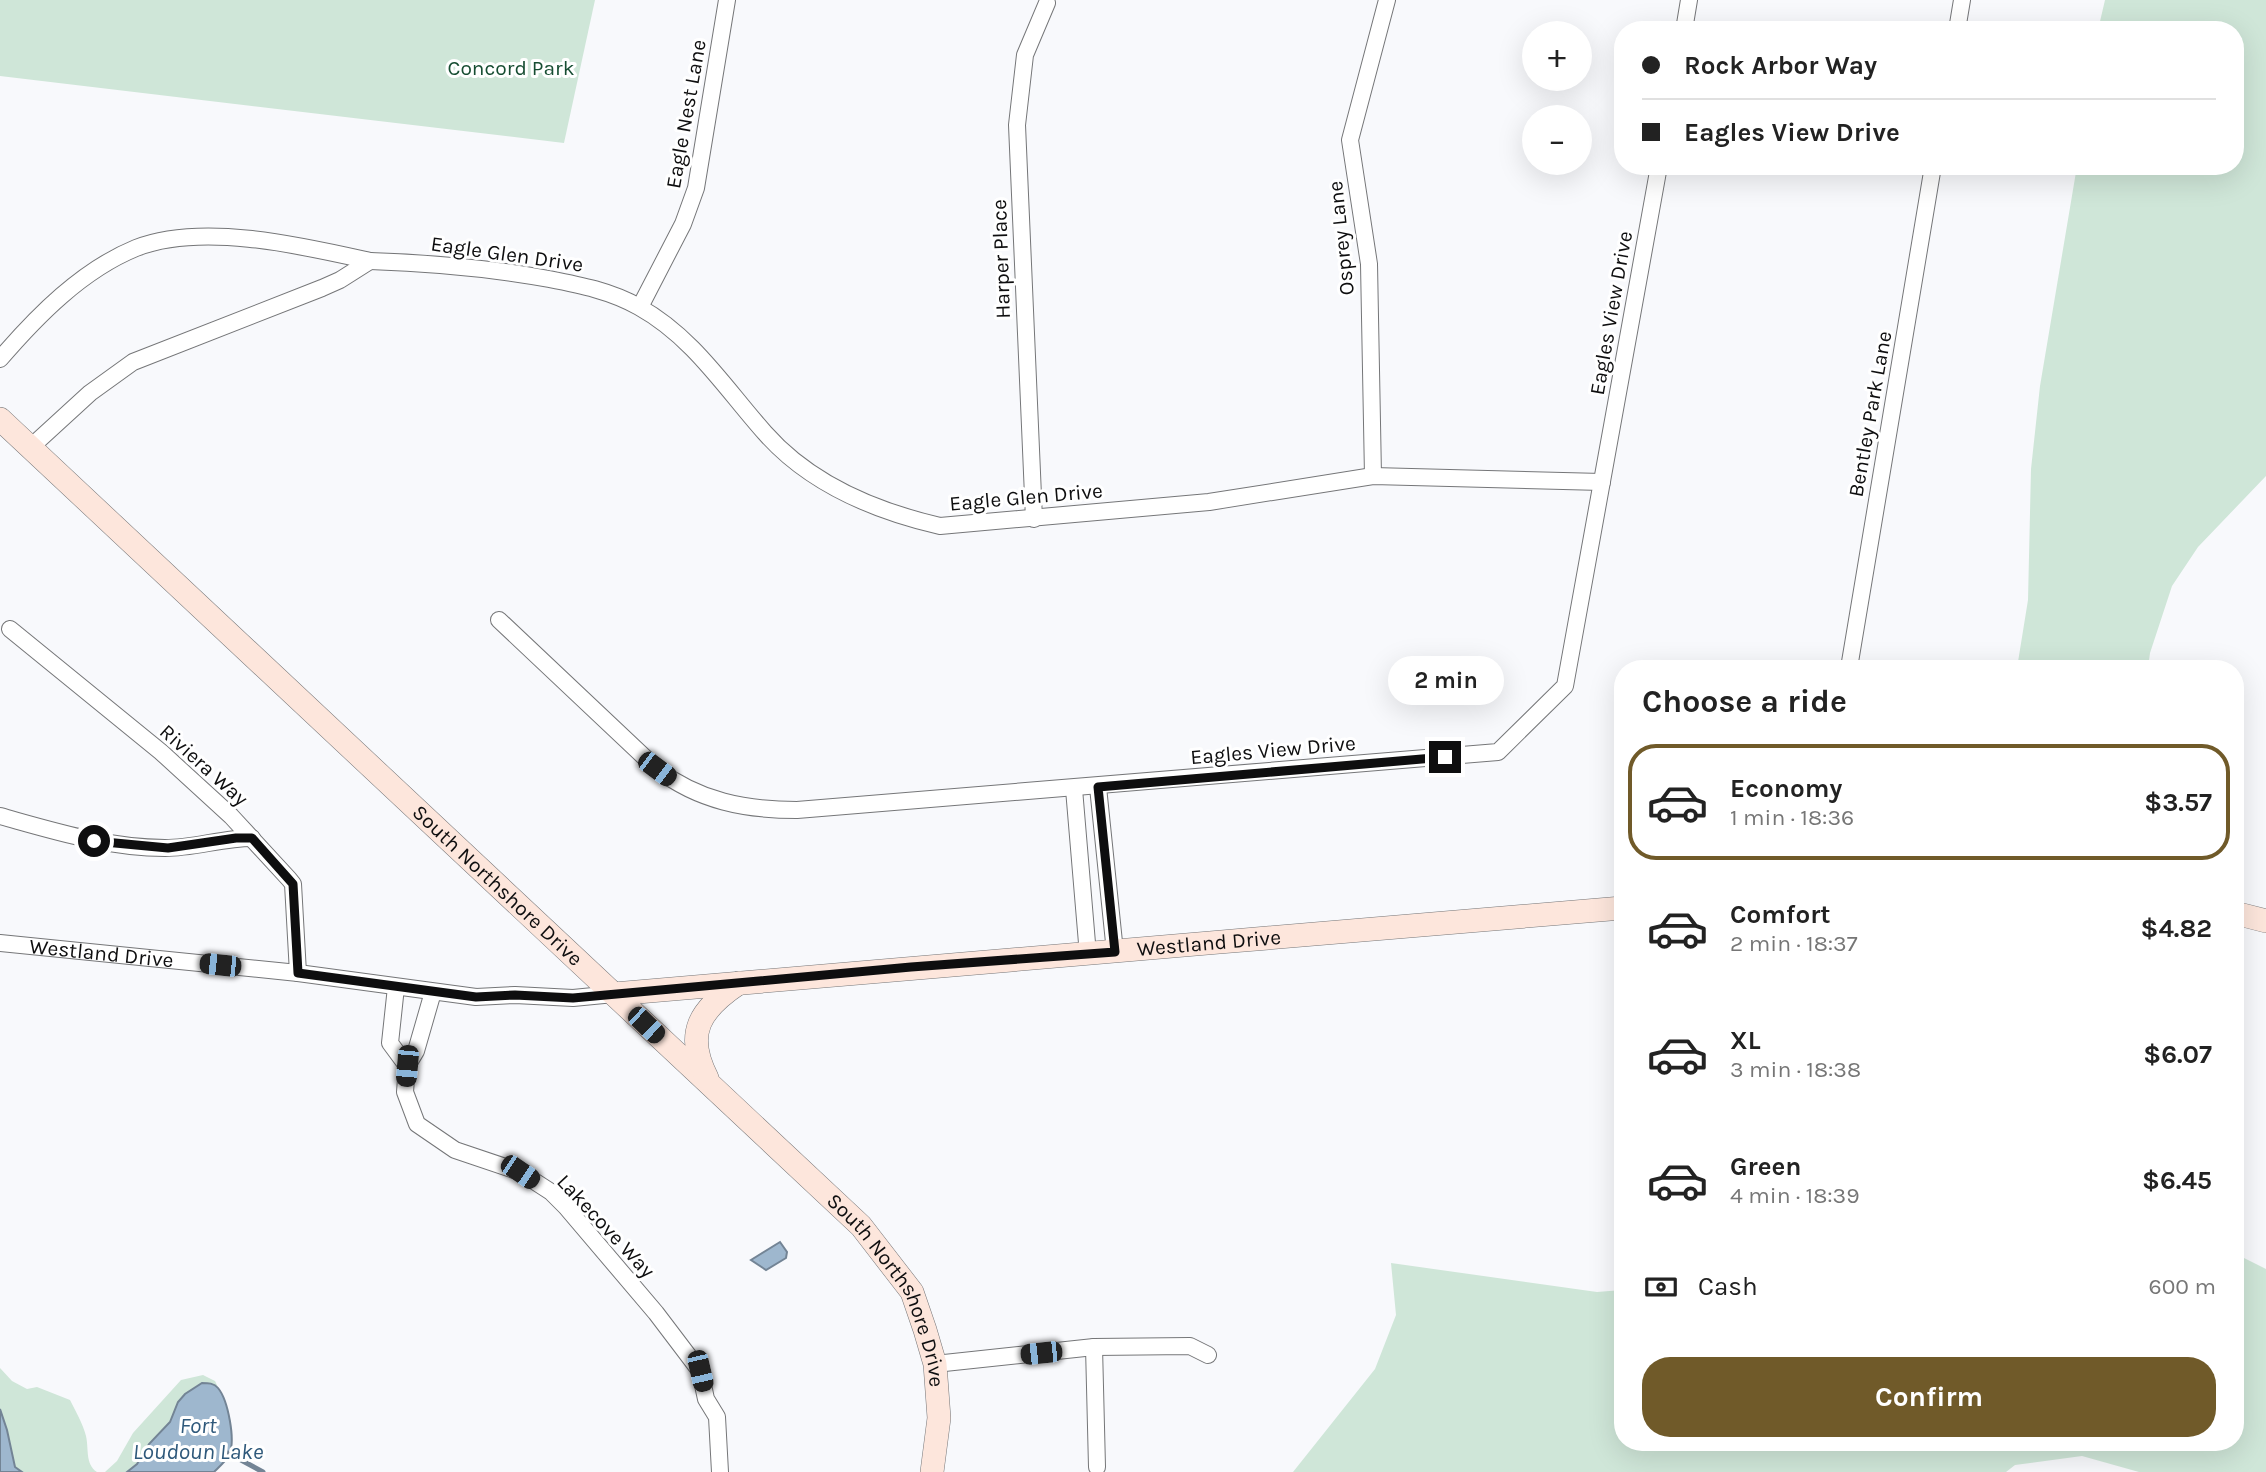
<!DOCTYPE html>
<meta charset="utf-8">
<style>
body{margin:0;font-family:Karla,sans-serif;background:#f2f2f2;color:#222;height:100vh;display:flex;flex-direction:column;font-size:26px;white-space:nowrap}
*{box-sizing:border-box;margin:0}
p{font-size:23px;color:#767676}
.icon{flex:none;width:38px;height:38px;fill:none;stroke:currentColor;stroke-width:2;stroke-linecap:round;stroke-linejoin:round}
.map{position:relative;flex:1;overflow:hidden}
.sheet{position:absolute;left:1614px;top:660px;width:630px;height:791px;display:flex;flex-direction:column;background:#fff;border-radius:28px;box-shadow:0 7px 28px #0002}
.sheet>*{flex:none}
.top-card{position:absolute;left:1614px;top:21px;width:630px;height:154px;border-radius:28px;box-shadow:0 7px 28px #0002;display:grid;align-content:center;height:154px;padding:0 28px;background:#fff}
.tools{position:absolute;left:1522px;top:21px;display:grid;gap:14px}
.tools a{display:grid;place-items:center;width:70px;height:70px;border-radius:50%;background:#fff;box-shadow:0 7px 28px #0002;font-size:35px}
.end{position:absolute;width:32px;height:32px;margin:-16px;border:9px solid #0e0e0f;background:#fff;box-shadow:0 0 0 4px #fff}
.from{border-radius:50%}
.bubble{position:absolute;height:49px;border-radius:24px;background:#fff;box-shadow:0 7px 28px #0002;font-size:23px;font-weight:700;line-height:49px;text-align:center}
.car{position:absolute;width:21px;height:42px;margin:-21px -10px;border-radius:9px;box-shadow:0 0 5px 2px #0007;background:linear-gradient(#222 24%,#8ab4d8 0 40%,#222 0 76%,#8ab4d8 0 86%,#222 0)}
.top-card b{display:flex;align-items:center;gap:24px;height:66px;font-size:26px}
.top-card b+b{border-top:2px solid #e0e0e0}
.top-card i{width:18px;height:18px;background:#222}
ul{padding:0;list-style:none}
li{display:flex;align-items:center;gap:21px;height:116px;margin:0 14px 10px;padding:0 14px;border:4px solid transparent;border-radius:28px}
li div{flex:1}
li b{display:block;font-size:26px}
li em{font-style:normal;font-weight:700}
li.active{border-color:#705a29}
li>.icon{width:63px;height:63px;stroke-width:1.5}
h2{padding:0 28px;font-size:32px;line-height:84px}
.pay{display:flex;align-items:center;gap:18px;height:77px;padding:0 28px;font-size:26px}
.pay p{margin-inline-start:auto}
.button{display:flex;gap:14px;margin-top:auto;padding:14px 28px}
.button a{flex:1;height:80px;border-radius:28px;background:#705a29;color:#fff;font-size:28px;font-weight:700;line-height:80px;text-align:center}
.map>svg:first-child{display:block}
.green{fill:#cfe6d8}
.water{fill:#9eb7ce;stroke:#738495;stroke-width:2}
.lines{fill:none;stroke-linecap:round;stroke-linejoin:round}
.stream{stroke:#738495;stroke-width:5}
.minor-casing{stroke:#757678;stroke-width:18}
.secondary-casing{stroke:#757678;stroke-width:24}
.minor{stroke:#fff;stroke-width:16}
.secondary{stroke:#fde6dc;stroke-width:23}
.route{stroke:#0e0e0f;stroke-width:9}
.labels{text-anchor:middle;stroke-width:6;stroke-linejoin:round;paint-order:stroke}
.park-label{font-size:21px;fill:#164d32;stroke:#fff}
.street-label{font-size:21px;fill:#0e0e0f;stroke:#fff}
.water-label{font-size:23px;font-style:italic;fill:#2f597b;stroke:#fff}
</style>
<div class="map">
<svg width="2266" height="1472" viewBox="0 0 2266 1472">
<rect width="100%" height="100%" fill="#f8f9fc"/>
<!-- green -->
<g class="green">
<polygon points="0,0 595,0 564,143 0,76"/>
<polygon points="2105,0 2266,0 2266,476 2198,547 2172,586 2150,653 2148,668 2017,668 2028,600 2031,469 2040,386 2077,166 2235,166 2235,30 2098,30"/>
<polygon points="2235,1257 2244,1258 2266,1269 2266,1472 2139,1472 2082,1456 2015,1465 2006,1472 1293,1472 1375,1369 1396,1315 1391,1263 1597,1292 1622,1290 1622,1442 2235,1442"/>
<path d="M0,1368L12,1381L27,1389L37,1387L70,1400C76,1412 83,1424 86,1436C89,1449 85,1464 97,1472H22L15,1467L7,1430L0,1409Z"/>
<polygon points="203,1375 215,1381 218,1387 212,1384 178,1402 170,1422 149,1444 137,1464 127,1472 105,1472 117,1461 133,1433 181,1380"/>
</g>
<!-- water -->
<g class="water">
<polygon points="780,1242 787,1252 786,1258 766,1270 751,1260"/>
<path d="M202,1383C208,1383 214,1383 218,1388C228,1400 236,1441 229,1455C226,1461 219,1467 214,1472H127L137,1464L149,1444L170,1422L178,1402L185,1394Z"/>
<polygon points="0,1409 7,1430 15,1467 22,1472 0,1472"/>
</g>
<g class="lines">
<!-- stream -->
<polyline class="stream" points="228,1453 263,1472"/>
<!-- minor casing -->
<g class="minor-casing">
<g id="minor">
<polyline points="1684,30 1689,0"/>
<polyline points="1957,30 1962,0"/>
<path d="M370,261C430,263 489,268 549,279C580,285 611,291 639,307C693,337 725,388 765,433C810,484 875,511 940,526L1209,502L1373,476L1602,482"/>
<polyline points="640,307 683,224 696,188 727,0"/>
<path d="M0,359C37,316 82,270 136,248C202,222 303,246 370,261L340,280L322,288L133,362L90,393L31,447"/>
<polyline points="1373,476 1369,264 1350,140 1387,0"/>
<polyline points="1034,519 1017,125 1025,55 1047,3"/>
<path d="M499,620L657,769C699,801 745,810 797,810L1498,752L1565,686L1659,166"/>
<polyline points="10,629 161,752 231,816 289,879 293,884 298,973"/>
<polyline points="1849,668 1933,166"/>
<polyline points="1098,787 1115,952"/>
<polyline points="1074,789 1088,955"/>
<path d="M0,816C54,831 108,848 165,848C194,848 223,838 252,838"/>
<path id="s1" d="M0,943L298,973L476,997L515,995L573,998L614,994"/>
<polyline points="396,987 390,1043 407,1066"/>
<polyline points="433,992 416,1051 407,1066 405,1092 417,1124 455,1150 520,1172 551,1192 566,1207 656,1313 700,1371 706,1399 717,1417 720,1472"/>
<polyline points="1094,1347 1097,1467"/>
<polyline points="935,1364 1094,1347 1190,1346 1208,1355"/>
</g>
</g>
<!-- secondary casing -->
<g class="secondary-casing">
<g id="secondary">
<path id="s2" d="M0,419L861,1226L912,1292L925,1330L935,1364L939,1418L932,1472"/>
<polyline points="2235,913 2266,921"/>
<path id="s3" d="M614,994C950,964 1286,937 1622,908"/>
<path d="M707,1078C684,1033 700,1009 739,983"/>
</g>
</g>
<!-- minor -->
<use href="#minor" class="minor"/>
<!-- secondary -->
<use href="#secondary" class="secondary"/>
</g>
<g class="lines">
<!-- route -->
<polyline class="route" points="94,841 168,848 236,838 252,838 293,884 298,973 476,997 515,995 573,998 911,967 1115,952 1098,787 1445,757"/>
</g>
<g class="labels">
<!-- park labels -->
<g class="park-label">
<text x="511" y="75">Concord Park</text>
</g>
<!-- street labels -->
<g class="street-label">
<text transform="translate(686 114) rotate(-80)" y="7">Eagle Nest Lane</text>
<text transform="translate(1341 238) rotate(-96)" y="7">Osprey Lane</text>
<text transform="translate(507 254) rotate(8)" y="7">Eagle Glen Drive</text>
<text transform="translate(1001 259) rotate(-92)" y="7">Harper Place</text>
<text transform="translate(1611 313) rotate(-80)" y="7">Eagles View Drive</text>
<text transform="translate(1870 414) rotate(-80)" y="7">Bentley Park Lane</text>
<text transform="translate(1026 497) rotate(-5)" y="7">Eagle Glen Drive</text>
<text transform="translate(1273 750) rotate(-5)" y="7">Eagles View Drive</text>
<text transform="translate(204 765) rotate(42)" y="7">Riviera Way</text>
<text dy="7" stroke="none"><textPath href="#s2" startOffset="682">South Northshore Drive</textPath></text>
<text dy="7" stroke="none"><textPath href="#s3" startOffset="597">Westland Drive</textPath></text>
<text dy="7" stroke="none"><textPath href="#s1" startOffset="102">Westland Drive</textPath></text>
<text transform="translate(606 1226) rotate(47)" y="7">Lakecove Way</text>
<text dy="7" stroke="none"><textPath href="#s2" startOffset="1250">South Northshore Drive</textPath></text>
</g>
<!-- water labels -->
<g class="water-label">
<text x="198" y="1433">Fort<tspan x="198" dy="26">Loudoun Lake</tspan></text>
</g>
</g>
</svg>
<div class="tools">
<a>+</a>
<a>−</a>
</div>
<i class="end from" style="left:94px;top:841px"></i>
<i class="end" style="left:1445px;top:757px"></i>
<div class="bubble" style="left:1388px;top:656px;width:116px">2 min</div>
<i class="car" style="left:657px;top:769px;rotate:127deg"></i>
<i class="car" style="left:220px;top:965px;rotate:276deg"></i>
<i class="car" style="left:646px;top:1025px;rotate:134deg"></i>
<i class="car" style="left:407px;top:1066px;rotate:185deg"></i>
<i class="car" style="left:520px;top:1172px;rotate:124deg"></i>
<i class="car" style="left:1041px;top:1353px;rotate:264deg"></i>
<i class="car" style="left:700px;top:1371px;rotate:167deg"></i>
<div class="top-card">
<b><i class="from"></i>Rock Arbor Way</b>
<b><i></i>Eagles View Drive</b>
</div>
<section class="sheet">
<h2>Choose a ride</h2>
<ul>
<li class="active"><svg class="icon" aria-label="car" viewBox="0 0 24 24"><path d="M5 17H2v-5l4-1 3-4h7l3 4 3 1v5h-3M9 17h6M6 11h13"/><circle cx="7" cy="17" r="2"/><circle cx="17" cy="17" r="2"/></svg><div><b>Economy</b><p>1 min · 18:36</p></div><em>$3.57</em></li>
<li><svg class="icon" aria-label="car" viewBox="0 0 24 24"><path d="M5 17H2v-5l4-1 3-4h7l3 4 3 1v5h-3M9 17h6M6 11h13"/><circle cx="7" cy="17" r="2"/><circle cx="17" cy="17" r="2"/></svg><div><b>Comfort</b><p>2 min · 18:37</p></div><em>$4.82</em></li>
<li><svg class="icon" aria-label="car" viewBox="0 0 24 24"><path d="M5 17H2v-5l4-1 3-4h7l3 4 3 1v5h-3M9 17h6M6 11h13"/><circle cx="7" cy="17" r="2"/><circle cx="17" cy="17" r="2"/></svg><div><b>XL</b><p>3 min · 18:38</p></div><em>$6.07</em></li>
<li><svg class="icon" aria-label="car" viewBox="0 0 24 24"><path d="M5 17H2v-5l4-1 3-4h7l3 4 3 1v5h-3M9 17h6M6 11h13"/><circle cx="7" cy="17" r="2"/><circle cx="17" cy="17" r="2"/></svg><div><b>Green</b><p>4 min · 18:39</p></div><em>$6.45</em></li>
</ul>
<div class="pay"><svg class="icon" aria-label="cash" viewBox="0 0 24 24"><path d="M3 7h18v10H3z"/><circle cx="12" cy="12" r="2"/></svg>Cash<p>600 m</p></div>
<div class="button"><a>Confirm</a></div>
</section>
</div>
